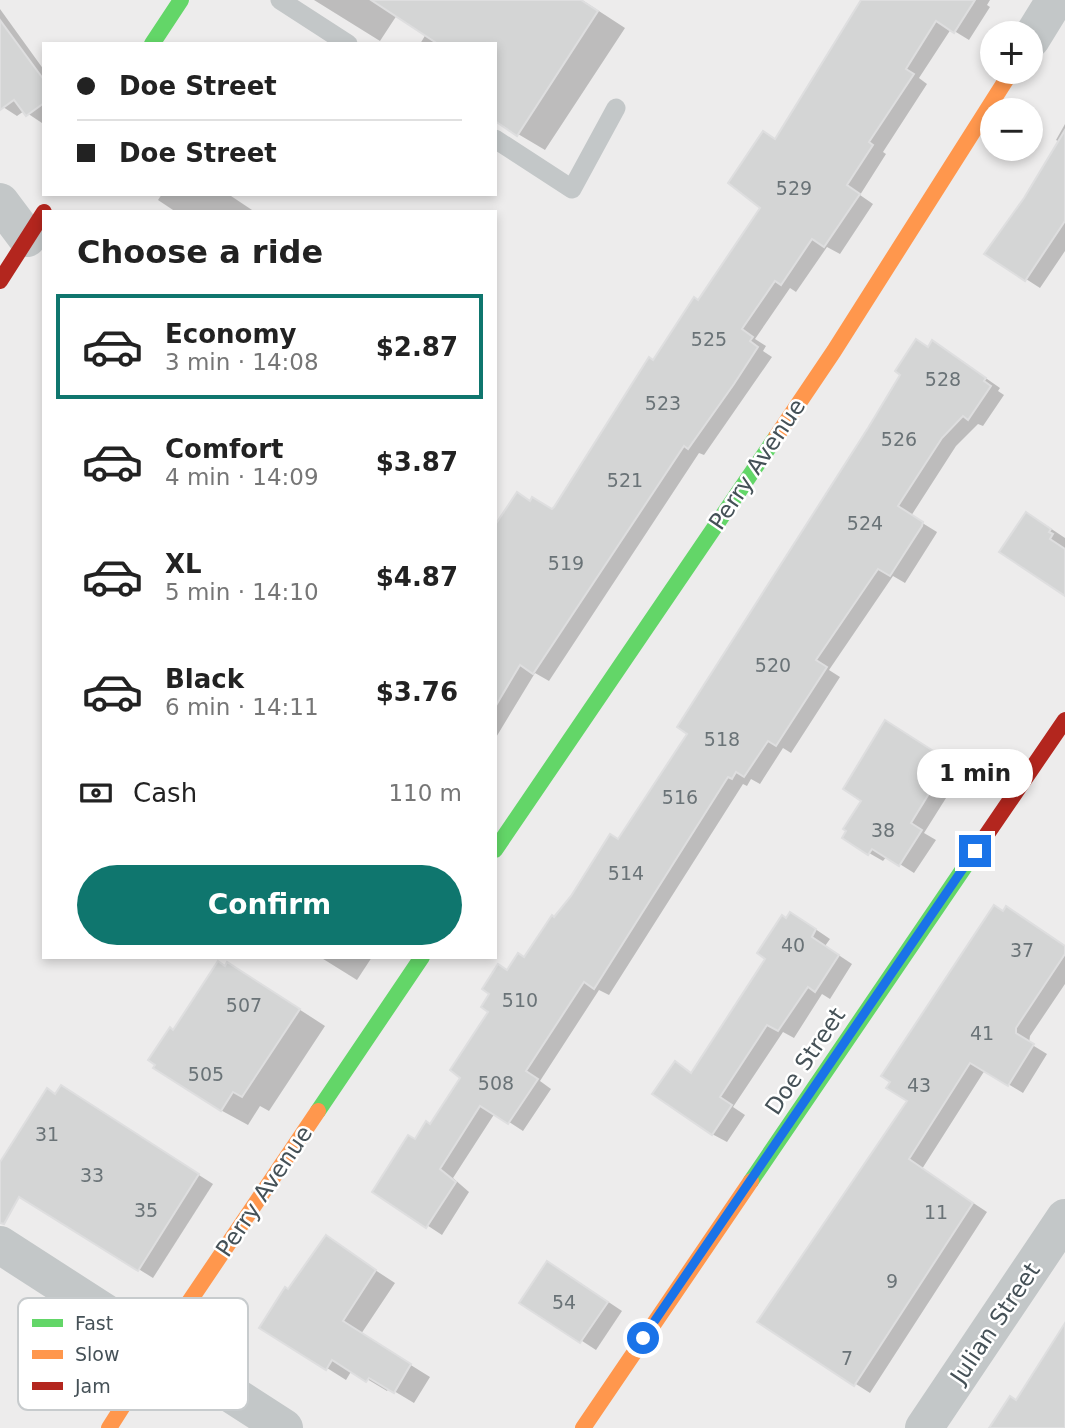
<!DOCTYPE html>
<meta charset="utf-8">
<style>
body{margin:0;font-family:"DejaVu Sans",sans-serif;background:#f6f6f6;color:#222;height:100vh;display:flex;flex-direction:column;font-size:26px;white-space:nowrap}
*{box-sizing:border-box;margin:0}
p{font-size:23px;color:#767676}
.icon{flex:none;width:38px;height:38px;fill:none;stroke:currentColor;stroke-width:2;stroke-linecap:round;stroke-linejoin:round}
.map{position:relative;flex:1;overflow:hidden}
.details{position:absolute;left:42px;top:210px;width:455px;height:749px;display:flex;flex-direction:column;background:#fff;border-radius:0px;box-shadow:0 4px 10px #0003}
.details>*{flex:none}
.hud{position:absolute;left:42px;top:42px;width:455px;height:154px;border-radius:0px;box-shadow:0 4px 10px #0003;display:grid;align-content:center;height:154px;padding:0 35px;background:#fff}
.tools{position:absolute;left:980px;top:21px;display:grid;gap:14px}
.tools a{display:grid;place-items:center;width:63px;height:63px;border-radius:50%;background:#fff;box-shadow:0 4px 10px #0003;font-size:35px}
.end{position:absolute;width:32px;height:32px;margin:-16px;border:9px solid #1a73e8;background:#fff;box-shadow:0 0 0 4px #fff}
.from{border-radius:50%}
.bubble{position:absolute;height:49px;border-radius:24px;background:#fff;box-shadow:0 4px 10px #0003;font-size:23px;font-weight:700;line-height:49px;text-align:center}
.hud b{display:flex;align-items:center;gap:24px;height:66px;font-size:26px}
.hud b+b{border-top:2px solid #e0e0e0}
.hud i{width:18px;height:18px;background:#222}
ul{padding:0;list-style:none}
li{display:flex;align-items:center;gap:21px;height:105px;margin:0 14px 10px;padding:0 21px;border:4px solid transparent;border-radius:0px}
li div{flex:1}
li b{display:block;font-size:26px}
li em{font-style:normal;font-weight:700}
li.on{border-color:#0f766e}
li>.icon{width:63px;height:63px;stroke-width:1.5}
h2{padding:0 35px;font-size:32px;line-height:84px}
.pay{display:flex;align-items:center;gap:18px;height:77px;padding:0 35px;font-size:26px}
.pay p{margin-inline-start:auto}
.cta{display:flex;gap:14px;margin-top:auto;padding:14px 35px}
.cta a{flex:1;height:80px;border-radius:42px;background:#0f766e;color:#fff;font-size:28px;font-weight:700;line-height:80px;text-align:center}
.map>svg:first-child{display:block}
.shadow{fill:#0003}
.building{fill:#d4d5d5;stroke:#dededf;stroke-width:2}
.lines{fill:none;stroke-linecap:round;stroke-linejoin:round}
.lane{stroke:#c3c7c8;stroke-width:19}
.street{stroke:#c3c7c8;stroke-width:38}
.fast{stroke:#63d668;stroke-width:16}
.slow{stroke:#ff974d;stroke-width:16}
.jam{stroke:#b3261e;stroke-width:16}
.route{stroke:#1a73e8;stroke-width:9}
.labels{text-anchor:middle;stroke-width:5;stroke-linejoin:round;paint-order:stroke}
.number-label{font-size:19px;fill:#6a7377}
.street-label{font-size:23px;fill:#455157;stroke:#fff}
.key{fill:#fff;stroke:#c7cbcd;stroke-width:2}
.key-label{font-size:19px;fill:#455157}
</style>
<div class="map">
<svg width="1065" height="1428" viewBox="0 0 1065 1428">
<rect width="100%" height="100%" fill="#edecec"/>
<!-- shadow -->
<g class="shadow">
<polygon points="314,0 582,0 625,28 545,150 518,134 495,44 420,44 426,34 397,15 380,41"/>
<polygon points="864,0 990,0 987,5 990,7 969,40 951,29 919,78 927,84 883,152 886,154 860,195 873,204 840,254 827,247 796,292 790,288 755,339 766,346 763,351 772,357 704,455 699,453 549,681 535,673 495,739 495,557 531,503 552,511 763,208 776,140"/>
<polygon points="0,9 44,70 42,123 24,111 17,116 0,105"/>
<polygon points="1065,124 1065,251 1040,288 1026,279 1026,199 1060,142 1056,140"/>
<polygon points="162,194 228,194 255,212 176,212 158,200"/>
<polygon points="929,349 947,351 1000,388 998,391 1004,395 983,426 978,424 956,446 911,516 937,532 936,534 905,583 893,576 829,670 840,677 791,753 783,748 760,784 751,779 747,786 743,784 609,995 599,990 540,1081 551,1089 523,1131 495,1113 453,1178 469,1192 442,1235 375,1191 430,1126 463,1077 508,972 525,959 618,841 689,734"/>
<polygon points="1041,522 1065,538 1065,594"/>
<polygon points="900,731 963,771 924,833 936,840 914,873 887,856 883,861 869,853 864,800"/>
<polygon points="1004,913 1065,946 1065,984 1030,1036 1029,1043 1047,1054 1023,1093 985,1070 922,1169 987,1212 870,1393 759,1322 909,1101"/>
<polygon points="805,922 830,939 825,946 852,964 830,999 822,994 794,1038 783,1032 733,1107 745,1115 727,1142 712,1134 676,1063 693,1074"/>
<polygon points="320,957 372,957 357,980"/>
<polygon points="254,980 325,1026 269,1111 260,1106 248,1125 215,1107 174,1032"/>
<polygon points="56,1096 75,1096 213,1184 153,1278 0,1183 0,1165"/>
<polygon points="326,1238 395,1283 361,1334 430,1377 414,1403 389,1388 387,1391 352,1370 346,1380 327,1368 289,1291"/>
<polygon points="562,1271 622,1311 596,1350 522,1302"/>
</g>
<!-- building -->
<g class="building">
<polygon points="371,0 581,0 598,11 517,136 495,121 495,44 438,44"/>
<polygon points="861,0 975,0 954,33 936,21 906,69 914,74 869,142 873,145 847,185 860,194 824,247 812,239 781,285 775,281 742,329 753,337 750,341 758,347 734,384 688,449 684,446 533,674 520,665 495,707 495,525 517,492 530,501 532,497 552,509 554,507 649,357 653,360 694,297 698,300 760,208 728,183 763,131 775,139"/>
<polygon points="0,20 44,80 44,103 26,116 14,100 0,110"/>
<polygon points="1065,130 1065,221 1025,281 984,254 1024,198"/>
<polygon points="916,339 928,347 932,340 986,378 984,381 991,386 968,420 963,416 942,438 898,506 923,522 922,526 890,576 878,569 816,660 827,667 776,746 768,741 744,777 736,772 732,779 728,777 594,989 584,982 526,1071 538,1079 508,1124 480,1106 440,1169 456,1182 426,1228 372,1192 408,1135 415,1139 426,1121 430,1124 460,1078 450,1070 488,1012 481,1007 489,994 482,989 498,964 507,970 518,953 524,957 552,915 554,917 571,896 610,834 618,839 687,734 677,727 868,428 900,375 895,371"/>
<polygon points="1026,512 1051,529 1049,532 1053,534 1050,539 1065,549 1065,596 999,552"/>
<polygon points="885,720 949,761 911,823 922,830 899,866 872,849 868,855 842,838 846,831 843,829 861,801 843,789"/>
<polygon points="994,905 1003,911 1006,906 1065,946 1065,954 1016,1028 1016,1033 1034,1044 1008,1086 970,1063 909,1159 973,1203 854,1386 757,1322 907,1101 886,1088 890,1082 881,1076"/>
<polygon points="790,912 816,929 812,937 839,955 815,992 808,987 778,1031 767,1025 720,1097 732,1105 712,1135 652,1094 675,1061 691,1073 765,959 757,953 782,915 786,918"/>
<polygon points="218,961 225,966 227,962 300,1009 242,1097 233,1092 221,1111 153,1068 155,1065 148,1060 170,1027 173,1030"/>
<polygon points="61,1085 199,1174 138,1271 19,1197 4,1224 0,1223 0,1162 47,1088 55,1094"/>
<polygon points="326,1235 376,1270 343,1321 411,1364 394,1393 369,1378 366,1382 332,1360 326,1370 259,1328 285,1287 288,1289"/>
<polygon points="547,1261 608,1302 580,1343 519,1303"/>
<polygon points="1065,1323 1065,1428 989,1428 1010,1396 1016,1400"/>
</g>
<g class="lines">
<!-- lane -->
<g class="lane">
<polyline points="280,0 348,44"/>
<polyline points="495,139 572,189 616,108"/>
</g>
<!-- street -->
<g class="street">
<polyline points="1031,39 1055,0"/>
<polyline points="0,202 27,238"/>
<polyline points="0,1245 284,1428"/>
<polyline points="924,1428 1065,1218"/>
</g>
<!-- fast -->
<g class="fast">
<polyline points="152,44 181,0"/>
<polyline points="495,850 776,437"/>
<polyline points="318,1111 422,957"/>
<polyline points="751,1181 983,840"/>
</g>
<!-- slow -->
<g class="slow">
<polyline points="776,437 834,351 1011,72"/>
<polyline points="109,1428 189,1302 318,1111"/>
<polyline points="583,1428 751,1181"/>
</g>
<!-- jam -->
<g class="jam">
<polyline points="0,281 44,212"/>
<polyline points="983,840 1065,720"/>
</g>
</g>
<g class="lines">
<!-- route -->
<polyline class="route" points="643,1338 975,851"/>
</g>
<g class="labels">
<!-- number labels -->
<g class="number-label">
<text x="794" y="195">529</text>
<text x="709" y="346">525</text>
<text x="943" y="386">528</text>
<text x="663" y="410">523</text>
<text x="899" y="446">526</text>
<text x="625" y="487">521</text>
<text x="865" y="530">524</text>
<text x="566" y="570">519</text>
<text x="773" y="672">520</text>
<text x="722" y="746">518</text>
<text x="680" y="804">516</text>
<text x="883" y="837">38</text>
<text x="626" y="880">514</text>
<text x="793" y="952">40</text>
<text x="1022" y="957">37</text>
<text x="520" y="1007">510</text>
<text x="244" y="1012">507</text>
<text x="982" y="1040">41</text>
<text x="206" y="1081">505</text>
<text x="496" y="1090">508</text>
<text x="919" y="1092">43</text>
<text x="47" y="1141">31</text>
<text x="92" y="1182">33</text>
<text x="146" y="1217">35</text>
<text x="936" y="1219">11</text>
<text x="892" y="1288">9</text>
<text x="564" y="1309">54</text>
<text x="847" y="1365">7</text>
</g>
<!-- street labels -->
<g class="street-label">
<text transform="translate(757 464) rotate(-56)" y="8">Perry Avenue</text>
<text transform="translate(805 1061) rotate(-56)" y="8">Doe Street</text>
<text transform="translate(264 1191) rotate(-56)" y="8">Perry Avenue</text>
<text transform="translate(995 1323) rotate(-56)" y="8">Julian Street</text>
</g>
</g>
<!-- legend -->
<rect x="18" y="1298" width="230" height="112" rx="10" class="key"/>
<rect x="32" y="1319" width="31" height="8" fill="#63d668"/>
<rect x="32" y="1350" width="31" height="9" fill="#ff974d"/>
<rect x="32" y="1382" width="31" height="8" fill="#b3261e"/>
<g class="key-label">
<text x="75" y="1330">Fast</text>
<text x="75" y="1361">Slow</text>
<text x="75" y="1393">Jam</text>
</g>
</svg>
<div class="tools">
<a>+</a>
<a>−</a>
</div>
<i class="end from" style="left:643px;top:1338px"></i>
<i class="end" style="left:975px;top:851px"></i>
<div class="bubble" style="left:917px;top:749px;width:116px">1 min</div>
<div class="hud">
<b><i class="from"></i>Doe Street</b>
<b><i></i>Doe Street</b>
</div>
<section class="details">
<h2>Choose a ride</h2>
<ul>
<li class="on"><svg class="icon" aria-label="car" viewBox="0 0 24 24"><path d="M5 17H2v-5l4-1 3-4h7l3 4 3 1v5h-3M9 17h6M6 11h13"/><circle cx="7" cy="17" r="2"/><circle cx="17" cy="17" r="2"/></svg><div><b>Economy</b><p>3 min · 14:08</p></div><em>$2.87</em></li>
<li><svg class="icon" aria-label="car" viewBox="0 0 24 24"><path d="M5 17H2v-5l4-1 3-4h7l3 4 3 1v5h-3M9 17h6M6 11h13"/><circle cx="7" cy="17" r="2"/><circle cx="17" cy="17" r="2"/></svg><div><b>Comfort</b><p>4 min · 14:09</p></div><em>$3.87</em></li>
<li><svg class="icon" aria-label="car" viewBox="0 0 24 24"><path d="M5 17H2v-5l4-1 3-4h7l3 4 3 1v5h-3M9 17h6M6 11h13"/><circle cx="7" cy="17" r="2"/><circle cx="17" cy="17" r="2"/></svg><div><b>XL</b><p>5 min · 14:10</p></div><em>$4.87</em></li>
<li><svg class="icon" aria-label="car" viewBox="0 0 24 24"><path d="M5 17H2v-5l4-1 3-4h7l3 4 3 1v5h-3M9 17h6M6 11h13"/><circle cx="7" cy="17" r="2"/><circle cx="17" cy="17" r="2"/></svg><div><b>Black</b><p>6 min · 14:11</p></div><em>$3.76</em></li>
</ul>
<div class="pay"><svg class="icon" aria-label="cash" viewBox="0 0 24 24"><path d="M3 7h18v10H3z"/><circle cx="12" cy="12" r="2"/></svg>Cash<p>110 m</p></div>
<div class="cta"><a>Confirm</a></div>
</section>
</div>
